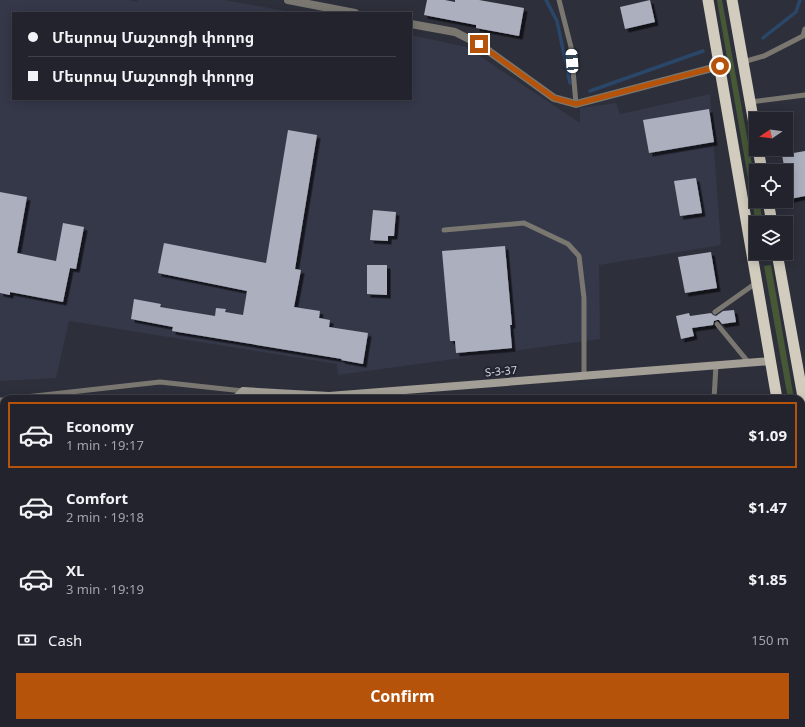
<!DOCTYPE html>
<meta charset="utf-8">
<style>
body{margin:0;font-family:Georgia,"Noto Sans Armenian",serif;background:#2a2b34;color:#f1f3f6;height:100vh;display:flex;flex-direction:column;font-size:15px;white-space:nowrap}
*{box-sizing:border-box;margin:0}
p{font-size:13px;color:#a2a4a9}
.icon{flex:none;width:22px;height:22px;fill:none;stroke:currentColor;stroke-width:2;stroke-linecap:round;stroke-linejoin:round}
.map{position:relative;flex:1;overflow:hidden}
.drawer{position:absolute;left:0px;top:395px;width:805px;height:332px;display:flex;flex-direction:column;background:#22232c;border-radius:12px 12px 0 0;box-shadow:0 2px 10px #0003,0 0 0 1px #3f4048}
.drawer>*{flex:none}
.banner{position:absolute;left:12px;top:12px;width:400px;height:88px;border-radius:0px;box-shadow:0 2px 10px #0003,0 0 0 1px #3f4048;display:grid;align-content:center;height:88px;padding:0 16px;background:#22232c}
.needle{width:26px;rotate:257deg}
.controls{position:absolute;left:749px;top:112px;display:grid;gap:8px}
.controls a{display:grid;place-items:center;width:44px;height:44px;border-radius:0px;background:#22232c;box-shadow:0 2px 10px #0003,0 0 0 1px #3f4048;font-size:20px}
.end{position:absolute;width:18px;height:18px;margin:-9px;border:5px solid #b45309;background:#fff;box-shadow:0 0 0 2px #fff}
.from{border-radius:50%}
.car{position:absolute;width:12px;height:24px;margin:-12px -6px;border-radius:5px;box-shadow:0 0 3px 1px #0007;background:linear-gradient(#fff 24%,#345 0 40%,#fff 0 76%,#345 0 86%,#fff 0)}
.banner b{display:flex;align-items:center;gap:14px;height:38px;font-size:15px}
.banner b+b{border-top:1px solid #3f4048}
.banner i{width:10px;height:10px;background:#f1f3f6}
ul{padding:7px 0 0;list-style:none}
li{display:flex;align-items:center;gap:12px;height:66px;margin:0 8px 6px;padding:0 8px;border:2px solid transparent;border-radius:0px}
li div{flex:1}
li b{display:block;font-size:15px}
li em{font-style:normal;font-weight:700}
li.current{border-color:#b45309}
li>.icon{width:36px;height:36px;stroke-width:1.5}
.pay{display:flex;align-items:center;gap:10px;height:44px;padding:0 16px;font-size:15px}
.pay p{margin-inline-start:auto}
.primary-button{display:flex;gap:8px;margin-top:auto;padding:8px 16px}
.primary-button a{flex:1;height:46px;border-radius:0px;background:#b45309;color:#fff;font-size:16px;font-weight:700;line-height:46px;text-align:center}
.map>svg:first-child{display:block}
.built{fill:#353849}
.green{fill:#465836}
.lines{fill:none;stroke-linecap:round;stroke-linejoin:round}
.stream{stroke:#2a4769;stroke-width:3.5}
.building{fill:#acafbe;filter:url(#shadow)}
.service{stroke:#7a7771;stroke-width:5}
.minor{stroke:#7a7771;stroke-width:8}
.secondary{stroke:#a39f96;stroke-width:8}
.trunk{stroke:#d2ccbe;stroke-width:11}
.route{stroke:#b45309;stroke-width:5}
.labels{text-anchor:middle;stroke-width:4;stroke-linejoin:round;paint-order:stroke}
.street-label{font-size:11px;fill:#d4d6de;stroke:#232531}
</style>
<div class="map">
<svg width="805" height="727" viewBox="0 0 805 727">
<defs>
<filter id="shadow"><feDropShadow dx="3.5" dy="3.5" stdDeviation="0" flood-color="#0009"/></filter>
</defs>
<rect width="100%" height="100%" fill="#2d2f3b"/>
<!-- built -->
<polygon class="built" points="0,0 129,0 137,2 137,0 225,0 296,13 13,13 13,99 411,99 411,35 466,47 580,123 580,108 616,103 620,114 710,94 721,245 599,265 600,339 338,375 337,364 69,321 56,378 0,381"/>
<!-- green -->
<g class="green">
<polygon points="717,0 722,0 756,186 756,201 759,201 762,217 755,218"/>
<polygon points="771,265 794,399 788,399 764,266"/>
</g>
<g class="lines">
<!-- stream -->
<g class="stream">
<polyline points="546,0 557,21 570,83"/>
<polyline points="763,38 796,12 800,0"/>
<polyline points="590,91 703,51"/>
</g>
</g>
<!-- building -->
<g class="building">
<polygon points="427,0 445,0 455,2 455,0 479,0 524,8 519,36 476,28 476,25 424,15"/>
<polygon points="650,0 655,22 625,29 620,7"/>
<polygon points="709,109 714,142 649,153 643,120"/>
<polygon points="288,130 317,135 295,269 301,270 294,307 320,311 319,318 330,320 329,327 368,333 363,364 341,360 342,359 172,331 173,327 131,319 134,299 161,304 160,307 215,316 216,308 226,309 225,312 243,315 247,291 158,273 164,243 266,263"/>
<polygon points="805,151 805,196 790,199 786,178 786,171 785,171 782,155"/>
<polygon points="696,178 702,213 680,216 674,181"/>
<polygon points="0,192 27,197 17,253 56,261 63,223 84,227 76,269 70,268 63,302 10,292 10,295 0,293"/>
<polygon points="373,210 396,212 394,236 388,236 388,241 370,240"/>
<polygon points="505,246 512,325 510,325 512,348 456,353 455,341 450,341 442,251"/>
<polygon points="711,252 717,288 685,293 678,257"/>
<polygon points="367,265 387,265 387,295 367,294"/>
<polygon points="734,310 736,322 722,324 719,320 717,320 714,321 713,325 692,328 694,336 681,339 676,316 689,313 690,316 711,313 713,315 716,316 723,311"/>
</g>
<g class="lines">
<!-- service -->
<g class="service">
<polyline points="559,0 571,47 576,104"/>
<polyline points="743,62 764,56 803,36 805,29"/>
<polyline points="750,102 805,95"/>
<polyline points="444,230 524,223 568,244 579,256 584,298 584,376"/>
<polyline points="715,312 756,283"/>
<polyline points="717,324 749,363"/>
<polyline points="8,399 160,382 243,391"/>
<polyline points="714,399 716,365"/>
<polyline points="0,400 4,400"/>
<polyline points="0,637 4,635"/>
</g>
<!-- minor -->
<g class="minor">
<polyline points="288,0 355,13"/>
<polyline points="411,24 455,32 479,44 554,98 576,104 720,66"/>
</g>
<!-- secondary -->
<g class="secondary">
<polyline points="235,399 243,391 329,396 771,361"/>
<polyline points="0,552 4,551"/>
</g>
<!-- trunk -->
<g class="trunk">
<polyline points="708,0 777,399"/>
<polyline points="732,0 756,135"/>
<polyline points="758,149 762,171"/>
<polyline points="768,201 772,223"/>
<polyline points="777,253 805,408"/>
<polyline points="801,532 805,555"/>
</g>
</g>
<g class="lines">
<!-- route -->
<polyline class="route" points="479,44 554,98 576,104 720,66"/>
</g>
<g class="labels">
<!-- street labels -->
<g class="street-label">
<text transform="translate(501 371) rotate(-5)" y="4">Տ-3-37</text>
</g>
</g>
</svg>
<div class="controls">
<a><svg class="needle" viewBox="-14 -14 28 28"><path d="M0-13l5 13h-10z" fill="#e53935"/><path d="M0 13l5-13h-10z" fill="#a2a4a9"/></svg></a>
<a><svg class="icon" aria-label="locate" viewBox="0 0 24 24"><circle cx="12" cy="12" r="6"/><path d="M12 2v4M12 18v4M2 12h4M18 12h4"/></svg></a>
<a><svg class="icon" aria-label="layers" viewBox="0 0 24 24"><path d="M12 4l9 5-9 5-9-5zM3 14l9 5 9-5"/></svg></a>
</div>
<i class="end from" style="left:720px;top:66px"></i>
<i class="end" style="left:479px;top:44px"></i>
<i class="car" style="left:572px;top:61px;rotate:356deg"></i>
<div class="banner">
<b><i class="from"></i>Մեսրոպ Մաշտոցի փողոց</b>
<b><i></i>Մեսրոպ Մաշտոցի փողոց</b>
</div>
<section class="drawer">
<ul>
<li class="current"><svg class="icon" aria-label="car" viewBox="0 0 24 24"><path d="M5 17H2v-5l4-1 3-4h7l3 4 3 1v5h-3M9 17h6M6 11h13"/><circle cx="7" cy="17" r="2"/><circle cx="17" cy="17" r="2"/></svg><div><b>Economy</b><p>1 min · 19:17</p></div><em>$1.09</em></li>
<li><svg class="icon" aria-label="car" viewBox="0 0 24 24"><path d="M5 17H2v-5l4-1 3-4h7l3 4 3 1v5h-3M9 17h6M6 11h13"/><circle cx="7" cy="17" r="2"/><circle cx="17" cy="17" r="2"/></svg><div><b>Comfort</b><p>2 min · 19:18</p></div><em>$1.47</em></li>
<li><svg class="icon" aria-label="car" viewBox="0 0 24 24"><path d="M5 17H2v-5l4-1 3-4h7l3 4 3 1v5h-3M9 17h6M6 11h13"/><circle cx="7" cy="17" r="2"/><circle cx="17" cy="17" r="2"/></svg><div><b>XL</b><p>3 min · 19:19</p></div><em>$1.85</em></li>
</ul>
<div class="pay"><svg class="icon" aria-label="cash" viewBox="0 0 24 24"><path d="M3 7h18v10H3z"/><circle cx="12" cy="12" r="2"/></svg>Cash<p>150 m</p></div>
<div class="primary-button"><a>Confirm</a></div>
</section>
</div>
